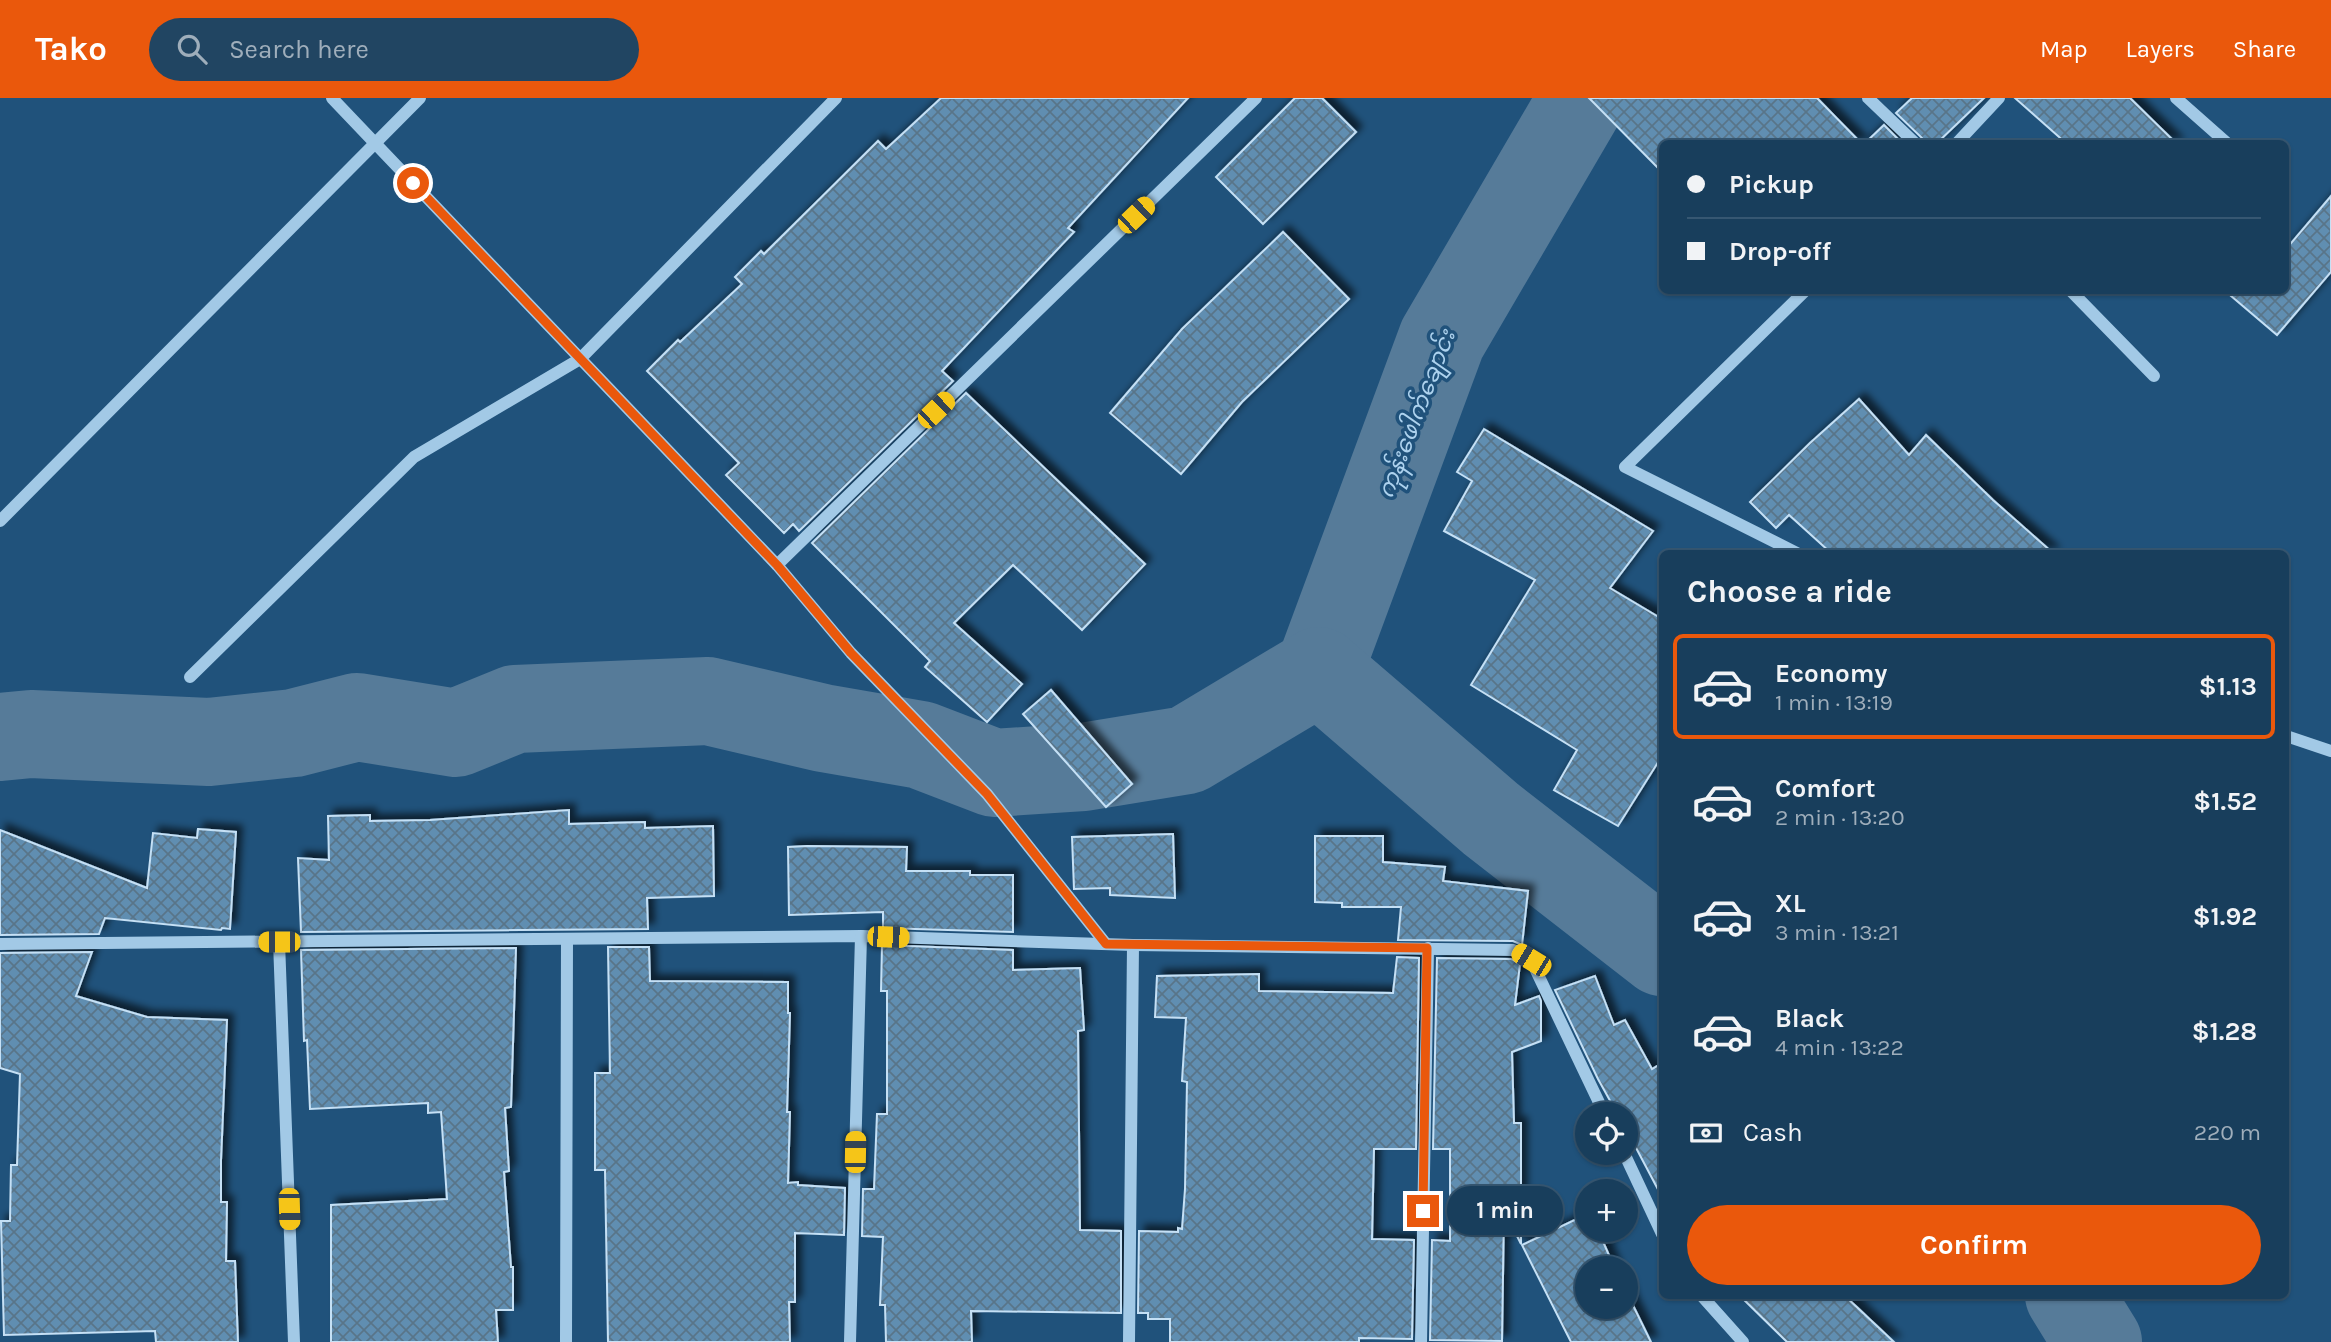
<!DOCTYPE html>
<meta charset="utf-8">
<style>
body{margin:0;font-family:Karla,"Noto Sans Myanmar",sans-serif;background:#214562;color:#f1f3f6;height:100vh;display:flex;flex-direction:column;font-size:26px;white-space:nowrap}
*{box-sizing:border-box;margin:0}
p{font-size:23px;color:#9faebb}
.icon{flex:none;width:38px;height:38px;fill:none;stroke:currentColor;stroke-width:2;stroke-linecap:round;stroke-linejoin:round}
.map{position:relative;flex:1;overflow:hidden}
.sheet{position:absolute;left:1659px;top:452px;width:630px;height:749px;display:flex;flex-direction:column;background:#183e5c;border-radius:10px;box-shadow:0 2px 5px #0004,0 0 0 2px #365772}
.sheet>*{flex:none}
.hud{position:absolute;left:1659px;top:42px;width:630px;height:154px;border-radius:10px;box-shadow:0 2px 5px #0004,0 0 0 2px #365772;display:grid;align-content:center;height:154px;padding:0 28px;background:#183e5c}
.controls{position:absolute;left:1575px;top:1004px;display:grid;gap:14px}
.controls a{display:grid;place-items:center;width:63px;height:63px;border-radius:50%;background:#183e5c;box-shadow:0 2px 5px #0004,0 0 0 2px #365772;font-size:35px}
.end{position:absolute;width:32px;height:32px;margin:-16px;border:9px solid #ea580c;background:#fff;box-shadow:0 0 0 4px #fff}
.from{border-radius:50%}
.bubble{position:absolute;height:49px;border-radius:24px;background:#183e5c;box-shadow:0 2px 5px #0004,0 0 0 2px #365772;font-size:23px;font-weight:700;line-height:49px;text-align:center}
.car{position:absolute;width:21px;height:42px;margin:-21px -10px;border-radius:9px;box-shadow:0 0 5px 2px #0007;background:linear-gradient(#f5c518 24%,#345 0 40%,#f5c518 0 76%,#345 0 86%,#f5c518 0)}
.hud b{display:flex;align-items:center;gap:24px;height:66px;font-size:26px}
.hud b+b{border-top:2px solid #365772}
.hud i{width:18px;height:18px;background:#f1f3f6}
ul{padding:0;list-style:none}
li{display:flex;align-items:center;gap:21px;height:105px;margin:0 14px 10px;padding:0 14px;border:4px solid transparent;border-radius:10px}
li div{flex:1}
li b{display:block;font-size:26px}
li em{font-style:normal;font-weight:700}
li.selected{border-color:#ea580c}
li>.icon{width:63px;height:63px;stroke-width:1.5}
h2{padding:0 28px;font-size:32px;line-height:84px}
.pay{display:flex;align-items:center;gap:18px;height:77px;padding:0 28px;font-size:26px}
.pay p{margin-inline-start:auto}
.primary-button{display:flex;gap:14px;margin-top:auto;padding:14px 28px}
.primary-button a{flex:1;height:80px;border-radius:42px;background:#ea580c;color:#fff;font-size:28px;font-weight:700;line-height:80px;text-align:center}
header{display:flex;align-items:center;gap:42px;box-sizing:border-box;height:98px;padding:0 35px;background:#ea580c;color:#fff}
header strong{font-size:33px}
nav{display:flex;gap:38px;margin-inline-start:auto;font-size:24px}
.search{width:490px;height:63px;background:#214562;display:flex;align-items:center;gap:18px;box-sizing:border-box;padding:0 24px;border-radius:38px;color:#9faebb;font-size:26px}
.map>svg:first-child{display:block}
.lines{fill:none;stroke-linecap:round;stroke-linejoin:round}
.river{stroke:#567b99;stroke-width:88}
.building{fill:url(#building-cross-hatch);stroke:#c5e0f5;stroke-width:2;filter:url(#shadow)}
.minor{stroke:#a2c9e6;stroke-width:12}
.route{stroke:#ea580c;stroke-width:9}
.labels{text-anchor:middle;stroke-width:7;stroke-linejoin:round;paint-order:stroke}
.water-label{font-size:23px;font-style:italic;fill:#add2ee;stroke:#20527b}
</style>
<header>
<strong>Tako</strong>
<div class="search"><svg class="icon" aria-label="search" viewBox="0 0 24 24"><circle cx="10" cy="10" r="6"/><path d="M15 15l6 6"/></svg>Search here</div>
<nav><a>Map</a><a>Layers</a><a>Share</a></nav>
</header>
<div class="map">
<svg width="2331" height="1244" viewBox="0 0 2331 1244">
<defs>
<pattern id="building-cross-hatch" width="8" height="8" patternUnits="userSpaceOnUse" patternTransform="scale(1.75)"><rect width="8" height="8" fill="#618eb1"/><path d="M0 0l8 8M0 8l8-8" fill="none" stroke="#597489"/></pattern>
<filter id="shadow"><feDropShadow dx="6" dy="-6" stdDeviation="3.5" flood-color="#0009"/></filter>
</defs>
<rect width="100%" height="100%" fill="#20527b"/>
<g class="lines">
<!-- river -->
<g class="river">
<polyline points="1319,573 1442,241 1583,0"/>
<polyline points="0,639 31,636 209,644 294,635 357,619 456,635 515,611 708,603 823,630 921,647 994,675 1083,669 1187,652 1319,573 1491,721 1662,854"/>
<polyline points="2069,1197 2098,1244"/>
</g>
</g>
<!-- building -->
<g class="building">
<polygon points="941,0 1188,0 1068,130 1074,134 942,273 953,283 799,433 793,426 784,435 726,377 739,365 647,273 678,242 680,244 742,186 735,179 761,153 764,156 878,43 886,51"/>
<polygon points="1295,0 1322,0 1356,34 1263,126 1216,79"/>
<polygon points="1589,0 1817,0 1862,46 1662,46 1662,74"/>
<polygon points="1912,0 1984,0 1936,46 1925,46 1922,40 1896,15"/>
<polygon points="2015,0 2130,0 2177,46 2067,46"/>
<polygon points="1884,27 1903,46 1864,46"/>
<polygon points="2331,98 2331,174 2277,237 2224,192 2286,192 2286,151"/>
<polygon points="1283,134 1349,201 1242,304 1181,376 1110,315 1182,231"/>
<polygon points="966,295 1145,466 1082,532 1013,467 954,525 1022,586 987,624 925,569 930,563 812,445"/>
<polygon points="1859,301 1909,357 1926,337 1993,402 2053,455 1831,455 1789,417 1776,430 1750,404 1810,345"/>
<polygon points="1484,331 1653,433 1610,490 1662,521 1662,658 1618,728 1554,692 1577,652 1471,587 1535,482 1444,433 1472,383 1457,374"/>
<polygon points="1051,592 1132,686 1106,709 1023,616"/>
<polygon points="569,712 569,726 645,724 645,730 713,728 714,798 647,800 648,831 301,834 298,760 329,762 328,718 370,717 370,723 430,722"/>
<polygon points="198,731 236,734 230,831 222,830 221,832 105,820 99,836 0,837 0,732 147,790 153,735 197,740"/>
<polygon points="1173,736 1175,800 1110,797 1110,790 1074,791 1072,739"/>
<polygon points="1315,738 1383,738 1383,764 1445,769 1443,783 1528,793 1522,847 1513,843 1398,842 1401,809 1342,809 1342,805 1315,804"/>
<polygon points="807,748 907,749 906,773 970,773 970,777 1013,777 1013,834 883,830 883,814 789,817 788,749"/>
<polygon points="882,847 1013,852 1013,872 1080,870 1084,932 1078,933 1080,1132 1121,1133 1121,1215 971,1213 972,1244 886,1244 885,1207 880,1207 883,1139 862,1138 863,1091 874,1091 877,1016 887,1016 887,893 881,893"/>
<polygon points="608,849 649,849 650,883 788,884 788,915 790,915 787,1014 790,1014 788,1085 798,1084 798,1087 845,1090 844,1137 795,1135 795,1204 789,1204 790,1244 608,1244 605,1072 595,1072 595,975 610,975"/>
<polygon points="516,850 511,1009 505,1010 509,1073 504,1074 511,1169 513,1169 513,1212 496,1212 498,1244 331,1244 331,1107 447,1101 441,1014 428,1015 428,1005 310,1011 307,942 304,943 301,852"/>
<polygon points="92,854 76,898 147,919 227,922 221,1062 221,1104 227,1104 226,1163 235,1163 238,1244 156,1244 155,1233 4,1237 1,1123 10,1123 11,1067 17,1067 20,976 0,970 0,855"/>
<polygon points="1397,859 1419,860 1416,1051 1374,1051 1372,1141 1414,1142 1412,1241 1359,1240 1359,1244 1170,1244 1170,1221 1148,1221 1148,1215 1138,1215 1139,1133 1178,1134 1178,1130 1182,1131 1185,1091 1187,984 1182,983 1186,920 1155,919 1157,878 1259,876 1259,893 1393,895"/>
<polygon points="1437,860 1511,861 1520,866 1515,907 1539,898 1541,903 1541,943 1512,954 1514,1025 1521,1025 1521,1146 1504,1112 1502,1243 1430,1242 1432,1142 1450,1143 1450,1051 1433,1051"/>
<polygon points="1595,878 1614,927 1625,922 1652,971 1662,965 1662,1099 1626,1031 1626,1017 1618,1017 1598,981 1555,892"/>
<polygon points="1587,1116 1587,1132 1598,1132 1615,1171 1587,1171 1587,1209 1626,1209 1626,1193 1651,1244 1571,1244 1522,1147"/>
<polygon points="1739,1197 1844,1197 1894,1244 1787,1244"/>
</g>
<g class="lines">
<!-- minor -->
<g class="minor">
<polyline points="332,0 777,467 851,555 987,696 1106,846"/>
<polyline points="1868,0 1916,46"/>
<polyline points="2176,0 2228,46"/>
<polyline points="1956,46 1999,0"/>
<polyline points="2070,192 2154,278"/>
<polyline points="0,423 420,0"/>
<polyline points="1797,455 1625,369 1806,192"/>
<polyline points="777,467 1256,0"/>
<polyline points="190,579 414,359 580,261 836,0"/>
<polyline points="2286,638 2331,653"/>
<polyline points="279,844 294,1244"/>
<polyline points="0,846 861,838 1133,847 1513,852 1531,862 1605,1017"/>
<polyline points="1624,1055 1662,1136"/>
<polyline points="1701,1197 1743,1244"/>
<polyline points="566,1244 567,841"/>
<polyline points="850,1244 861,838"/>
<polyline points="1129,1244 1133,847"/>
<polyline points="1421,1244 1428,850"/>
</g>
</g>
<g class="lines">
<!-- route -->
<polyline class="route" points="413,85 777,467 851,555 987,696 1106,846 1427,850 1423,1113"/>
</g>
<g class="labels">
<!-- water labels -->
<g class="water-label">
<text transform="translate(1416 316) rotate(-69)" y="8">ကုန်းဖေါက်ချောင်း</text>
</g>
</g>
</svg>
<div class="controls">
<a><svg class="icon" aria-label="locate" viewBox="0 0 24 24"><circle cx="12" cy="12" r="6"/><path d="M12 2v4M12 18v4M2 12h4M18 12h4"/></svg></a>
<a>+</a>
<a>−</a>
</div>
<i class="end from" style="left:413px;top:85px"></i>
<i class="end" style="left:1423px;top:1113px"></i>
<div class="bubble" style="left:1447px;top:1088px;width:116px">1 min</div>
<i class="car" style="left:1136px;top:117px;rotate:46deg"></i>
<i class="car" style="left:936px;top:312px;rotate:46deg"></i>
<i class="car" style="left:888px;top:839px;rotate:92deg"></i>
<i class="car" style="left:279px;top:844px;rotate:270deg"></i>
<i class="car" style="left:1531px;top:862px;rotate:301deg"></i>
<i class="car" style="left:855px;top:1054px;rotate:1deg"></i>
<i class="car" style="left:289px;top:1111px;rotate:178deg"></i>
<div class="hud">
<b><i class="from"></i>Pickup</b>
<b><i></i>Drop-off</b>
</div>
<section class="sheet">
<h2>Choose a ride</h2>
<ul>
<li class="selected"><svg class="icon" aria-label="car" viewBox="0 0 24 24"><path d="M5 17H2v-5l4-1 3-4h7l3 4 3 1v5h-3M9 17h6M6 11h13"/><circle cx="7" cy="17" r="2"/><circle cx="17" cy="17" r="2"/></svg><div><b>Economy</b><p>1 min · 13:19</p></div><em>$1.13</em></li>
<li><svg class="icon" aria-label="car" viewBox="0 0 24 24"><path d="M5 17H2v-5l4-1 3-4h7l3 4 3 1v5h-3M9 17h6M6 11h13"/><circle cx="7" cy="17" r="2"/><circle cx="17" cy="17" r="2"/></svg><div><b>Comfort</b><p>2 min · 13:20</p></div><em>$1.52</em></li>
<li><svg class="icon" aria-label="car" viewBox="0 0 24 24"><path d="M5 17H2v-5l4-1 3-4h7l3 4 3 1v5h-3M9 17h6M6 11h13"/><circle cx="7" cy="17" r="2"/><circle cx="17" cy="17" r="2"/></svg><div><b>XL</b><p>3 min · 13:21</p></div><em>$1.92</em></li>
<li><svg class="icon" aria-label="car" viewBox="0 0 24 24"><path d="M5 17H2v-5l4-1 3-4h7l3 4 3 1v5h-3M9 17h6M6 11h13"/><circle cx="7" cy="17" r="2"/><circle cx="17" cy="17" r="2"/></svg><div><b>Black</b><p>4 min · 13:22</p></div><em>$1.28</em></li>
</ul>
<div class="pay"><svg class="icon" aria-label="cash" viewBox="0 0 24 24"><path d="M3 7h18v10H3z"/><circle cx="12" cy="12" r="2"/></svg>Cash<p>220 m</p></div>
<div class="primary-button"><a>Confirm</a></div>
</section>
</div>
